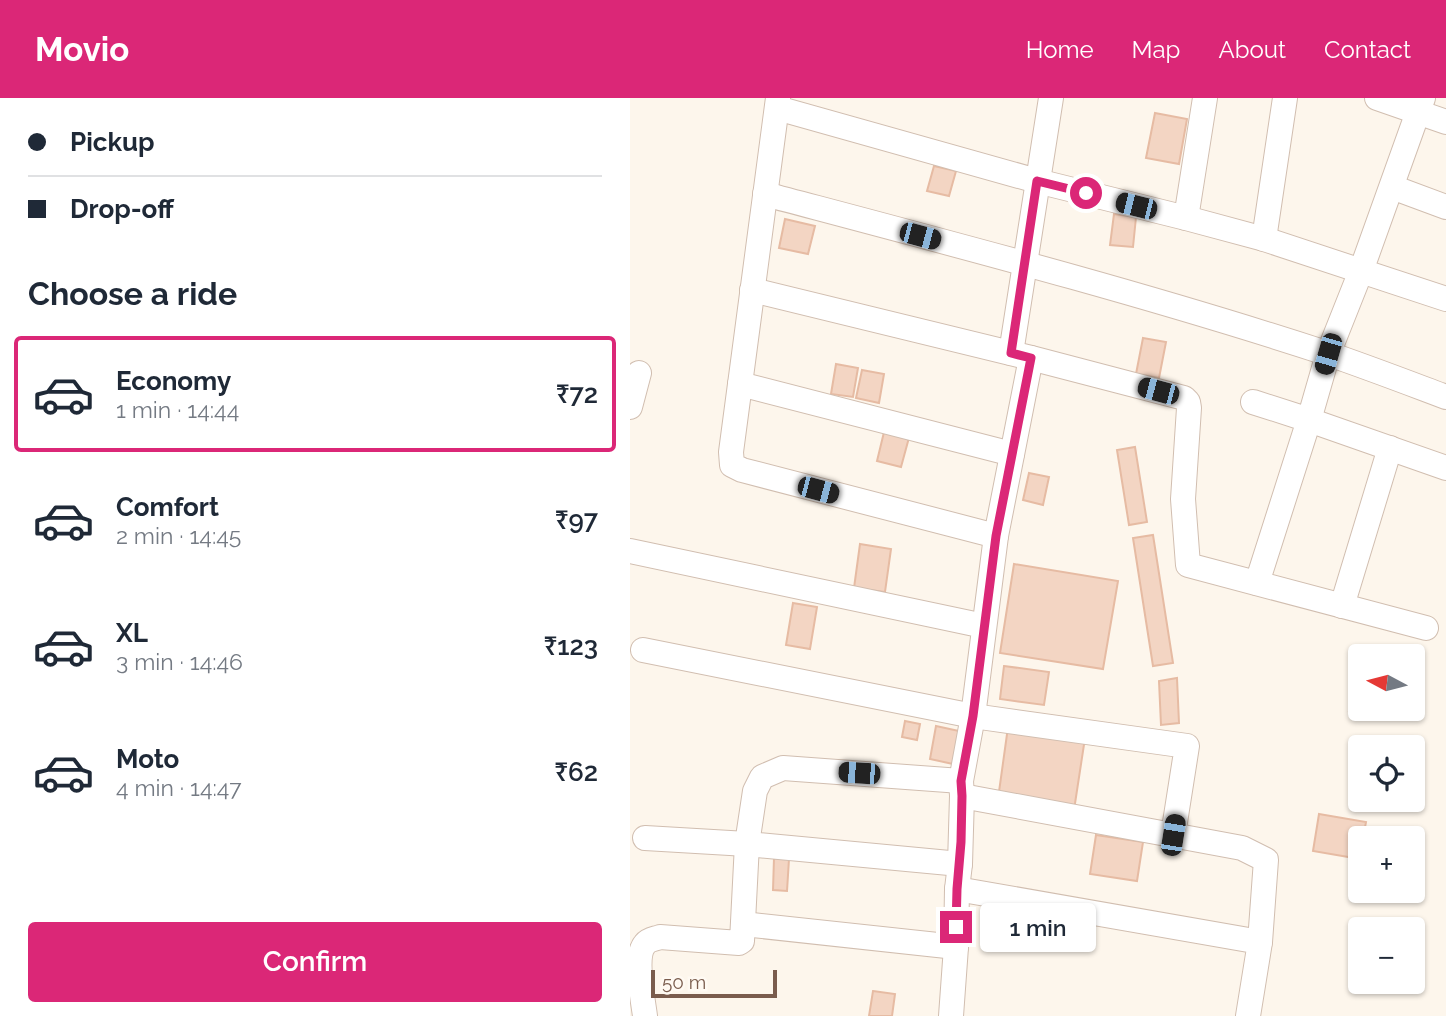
<!DOCTYPE html>
<meta charset="utf-8">
<style>
body{margin:0;font-family:Raleway,sans-serif;background:#f2f2f3;color:#1f2937;height:100vh;display:flex;flex-direction:column;font-size:26px;white-space:nowrap}
*{box-sizing:border-box;margin:0}
p{font-size:23px;color:#747a83}
.icon{flex:none;width:38px;height:38px;fill:none;stroke:currentColor;stroke-width:2;stroke-linecap:round;stroke-linejoin:round}
.map{position:relative;flex:1;overflow:hidden}
.drawer{display:flex;flex-direction:column;background:#fff;width:630px}
.drawer>*{flex:none}
.top-card{display:grid;align-content:center;height:154px;padding:0 28px;background:#fff}
.needle{width:46px;rotate:277deg}
.buttons{position:absolute;left:718px;top:546px;display:grid;gap:14px}
.buttons a{display:grid;place-items:center;width:77px;height:77px;border-radius:7px;background:#fff;box-shadow:0 2px 5px #0004;font-size:35px}
.scale{position:absolute;left:21px;bottom:18px;width:126px;box-sizing:border-box;padding-left:7px;border:4px solid #7a5c4d;border-top:0;font-size:19px;line-height:24px;white-space:nowrap;color:#7a5c4d;-webkit-text-stroke:5px #fffaf3;paint-order:stroke}
.end{position:absolute;width:32px;height:32px;margin:-16px;border:9px solid #db2777;background:#fff;box-shadow:0 0 0 4px #fff}
.from{border-radius:50%}
.bubble{position:absolute;height:49px;border-radius:7px;background:#fff;box-shadow:0 2px 5px #0004;font-size:23px;font-weight:600;line-height:49px;text-align:center}
.car{position:absolute;width:21px;height:42px;margin:-21px -10px;border-radius:9px;box-shadow:0 0 5px 2px #0007;background:linear-gradient(#222 24%,#8ab4d8 0 40%,#222 0 76%,#8ab4d8 0 86%,#222 0)}
.top-card b{display:flex;align-items:center;gap:24px;height:66px;font-size:26px}
.top-card b+b{border-top:2px solid #e0e1e3}
.top-card i{width:18px;height:18px;background:#1f2937}
ul{padding:0;list-style:none}
li{display:flex;align-items:center;gap:21px;height:116px;margin:0 14px 10px;padding:0 14px;border:4px solid transparent;border-radius:7px}
li div{flex:1}
li b{display:block;font-size:26px}
li em{font-style:normal;font-weight:600}
li.active{border-color:#db2777}
li>.icon{width:63px;height:63px;stroke-width:1.5}
h2{padding:0 28px;font-size:32px;line-height:84px}
.primary-button{display:flex;gap:14px;margin-top:auto;padding:14px 28px}
.primary-button a{flex:1;height:80px;border-radius:7px;background:#db2777;color:#fff;font-size:28px;font-weight:600;line-height:80px;text-align:center}
header{display:flex;align-items:center;gap:42px;box-sizing:border-box;height:98px;padding:0 35px;background:#db2777;color:#fff}
header strong{font-size:33px}
nav{display:flex;gap:38px;margin-inline-start:auto;font-size:24px}
main{display:flex;flex:1;min-height:0}
.map>svg:first-child{display:block}
.building{fill:#f3d5c3;stroke:#e6bba3;stroke-width:2}
.lines{fill:none;stroke-linecap:round;stroke-linejoin:round}
.minor-casing{stroke:#d1beb0;stroke-width:26}
.minor{stroke:#fff;stroke-width:24}
.route{stroke:#db2777;stroke-width:9}
</style>
<header>
<strong>Movio</strong>
<nav><a>Home</a><a>Map</a><a>About</a><a>Contact</a></nav>
</header>
<main>
<section class="drawer">
<div class="top-card">
<b><i class="from"></i>Pickup</b>
<b><i></i>Drop-off</b>
</div>
<h2>Choose a ride</h2>
<ul>
<li class="active"><svg class="icon" aria-label="car" viewBox="0 0 24 24"><path d="M5 17H2v-5l4-1 3-4h7l3 4 3 1v5h-3M9 17h6M6 11h13"/><circle cx="7" cy="17" r="2"/><circle cx="17" cy="17" r="2"/></svg><div><b>Economy</b><p>1 min · 14:44</p></div><em>₹72</em></li>
<li><svg class="icon" aria-label="car" viewBox="0 0 24 24"><path d="M5 17H2v-5l4-1 3-4h7l3 4 3 1v5h-3M9 17h6M6 11h13"/><circle cx="7" cy="17" r="2"/><circle cx="17" cy="17" r="2"/></svg><div><b>Comfort</b><p>2 min · 14:45</p></div><em>₹97</em></li>
<li><svg class="icon" aria-label="car" viewBox="0 0 24 24"><path d="M5 17H2v-5l4-1 3-4h7l3 4 3 1v5h-3M9 17h6M6 11h13"/><circle cx="7" cy="17" r="2"/><circle cx="17" cy="17" r="2"/></svg><div><b>XL</b><p>3 min · 14:46</p></div><em>₹123</em></li>
<li><svg class="icon" aria-label="car" viewBox="0 0 24 24"><path d="M5 17H2v-5l4-1 3-4h7l3 4 3 1v5h-3M9 17h6M6 11h13"/><circle cx="7" cy="17" r="2"/><circle cx="17" cy="17" r="2"/></svg><div><b>Moto</b><p>4 min · 14:47</p></div><em>₹62</em></li>
</ul>
<div class="primary-button"><a>Confirm</a></div>
</section>
<div class="map">
<svg width="816" height="918" viewBox="0 0 816 918">
<rect width="100%" height="100%" fill="#fdf6ec"/>
<!-- building -->
<g class="building">
<polygon points="525,15 557,21 549,66 516,60"/>
<polygon points="304,68 326,73 319,98 297,93"/>
<polygon points="484,116 506,119 503,149 480,147"/>
<polygon points="155,121 185,128 178,156 149,150"/>
<polygon points="513,240 536,244 529,280 506,276"/>
<polygon points="206,266 228,270 223,299 201,296"/>
<polygon points="232,272 254,276 249,305 226,300"/>
<polygon points="255,330 280,336 271,369 247,363"/>
<polygon points="505,349 517,424 499,427 487,352"/>
<polygon points="399,375 419,379 413,407 393,402"/>
<polygon points="523,437 543,565 523,568 503,440"/>
<polygon points="230,446 261,451 255,494 224,490"/>
<polygon points="384,466 488,483 473,571 370,555"/>
<polygon points="163,505 187,509 180,551 156,547"/>
<polygon points="374,568 419,574 414,607 370,601"/>
<polygon points="726,576 730,577 730,611 753,611 752,619 719,613"/>
<polygon points="547,580 549,625 531,627 529,583"/>
<polygon points="275,623 290,626 287,642 272,639"/>
<polygon points="306,628 329,633 323,666 300,661"/>
<polygon points="378,629 455,640 444,712 368,701"/>
<polygon points="689,716 736,724 733,740 730,740 730,761 683,753"/>
<polygon points="466,737 513,744 507,783 460,776"/>
<polygon points="144,760 159,761 157,793 143,792"/>
<polygon points="243,893 265,896 262,918 239,918"/>
</g>
<g class="lines">
<!-- minor casing -->
<g class="minor-casing">
<g id="minor">
<polyline points="148,0 101,354 102,367 112,372 366,438"/>
<polyline points="747,0 816,24"/>
<polyline points="147,10 407,83 556,120 634,141 816,201"/>
<polyline points="762,89 816,109"/>
<path d="M135,96C323,146 512,195 696,255C737,269 776,284 816,299"/>
<polyline points="556,120 575,0"/>
<polyline points="634,141 655,0"/>
<polyline points="122,192 401,260 554,300 558,304 559,310 553,401 558,467 796,530"/>
<polyline points="381,255 421,0"/>
<polyline points="110,286 382,356"/>
<polyline points="623,304 679,322 816,370"/>
<polyline points="0,309 9,275"/>
<polyline points="0,453 354,528"/>
<polyline points="627,485 679,322 698,256 731,173 793,0"/>
<polyline points="712,508 760,350"/>
<polyline points="13,552 343,618 557,648 543,737"/>
<polyline points="332,698 612,750 636,762 630,844"/>
<polyline points="15,740 117,746 330,766"/>
<polyline points="327,791 630,844 618,918"/>
<polyline points="113,826 326,849"/>
<path d="M15,918C13,902 4,858 15,846C19,841 25,841 30,839L109,845L112,843L117,746L125,693L132,679L153,670L331,683"/>
<polyline points="321,918 326,849 327,791 330,766 332,698 331,683 343,618 366,438 401,260"/>
</g>
</g>
<!-- minor -->
<use href="#minor" class="minor"/>
</g>
<g class="lines">
<!-- route -->
<polyline class="route" points="326,829 327,791 331,744 332,698 331,683 343,618 366,438 401,260 381,255 407,83 456,95"/>
</g>
</svg>
<div class="buttons">
<a><svg class="needle" viewBox="-14 -14 28 28"><path d="M0-13l5 13h-10z" fill="#e53935"/><path d="M0 13l5-13h-10z" fill="#747a83"/></svg></a>
<a><svg class="icon" aria-label="locate" viewBox="0 0 24 24"><circle cx="12" cy="12" r="6"/><path d="M12 2v4M12 18v4M2 12h4M18 12h4"/></svg></a>
<a>+</a>
<a>−</a>
</div>
<div class="scale">50 m</div>
<i class="end from" style="left:456px;top:95px"></i>
<i class="end" style="left:326px;top:829px"></i>
<div class="bubble" style="left:350px;top:805px;width:116px">1 min</div>
<i class="car" style="left:506px;top:108px;rotate:284deg"></i>
<i class="car" style="left:290px;top:138px;rotate:105deg"></i>
<i class="car" style="left:698px;top:256px;rotate:196deg"></i>
<i class="car" style="left:528px;top:293px;rotate:285deg"></i>
<i class="car" style="left:188px;top:392px;rotate:105deg"></i>
<i class="car" style="left:229px;top:675px;rotate:274deg"></i>
<i class="car" style="left:543px;top:737px;rotate:9deg"></i>
</div>
</main>
